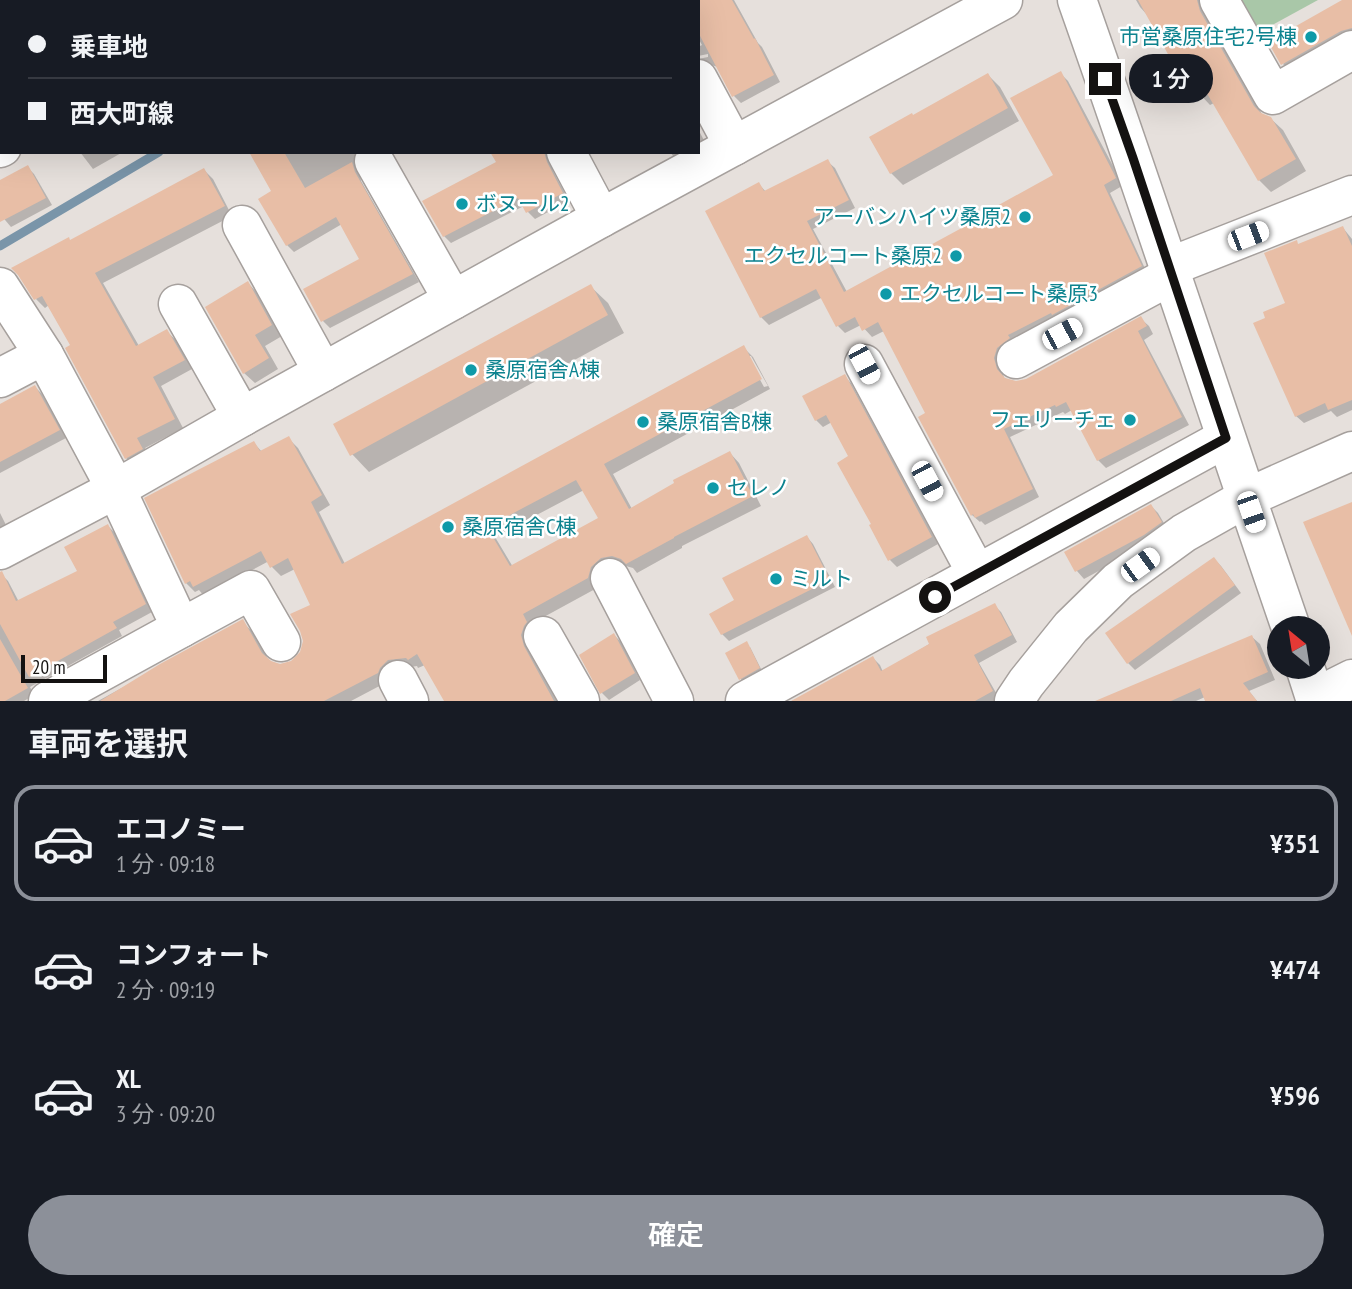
<!DOCTYPE html>
<html lang="ja">
<meta charset="utf-8">
<style>
body{margin:0;font-family:"PT Sans Narrow","Noto Sans JP",sans-serif;background:#20242c;color:#f1f3f6;height:100vh;display:flex;flex-direction:column;font-size:26px;white-space:nowrap}
*{box-sizing:border-box;margin:0}
p{font-size:23px;color:#9ea1a6}
.icon{flex:none;width:38px;height:38px;fill:none;stroke:currentColor;stroke-width:2;stroke-linecap:round;stroke-linejoin:round}
.map{position:relative;height:701px;overflow:hidden}
.side{display:flex;flex-direction:column;background:#171b24;flex:1}
.side>*{flex:none}
.banner{position:absolute;left:0px;top:0px;width:700px;height:154px;box-shadow:0 7px 28px #0002;display:grid;align-content:center;height:154px;padding:0 28px;background:#171b24}
.needle{width:46px;rotate:330deg}
.controls{position:absolute;left:1267px;top:616px;display:grid;gap:14px}
.controls a{display:grid;place-items:center;width:63px;height:63px;border-radius:50%;background:#171b24;box-shadow:0 7px 28px #0002;font-size:35px}
.scale{position:absolute;left:21px;bottom:18px;width:86px;box-sizing:border-box;padding-left:7px;border:4px solid #141211;border-top:0;font-size:19px;line-height:24px;white-space:nowrap;color:#141211;-webkit-text-stroke:5px #fff;paint-order:stroke}
.end{position:absolute;width:32px;height:32px;margin:-16px;border:9px solid #141211;background:#fff;box-shadow:0 0 0 4px #fff}
.from{border-radius:50%}
.bubble{position:absolute;height:49px;border-radius:24px;background:#171b24;box-shadow:0 7px 28px #0002;font-size:23px;font-weight:600;line-height:49px;text-align:center}
.car{position:absolute;width:21px;height:42px;margin:-21px -10px;border-radius:9px;box-shadow:0 0 5px 2px #0007;background:linear-gradient(#fff 24%,#345 0 40%,#fff 0 76%,#345 0 86%,#fff 0)}
.banner b{display:flex;align-items:center;gap:24px;height:66px;font-size:26px}
.banner b+b{border-top:2px solid #363941}
.banner i{width:18px;height:18px;background:#f1f3f6}
ul{padding:0;list-style:none}
li{display:flex;align-items:center;gap:21px;height:116px;margin:0 14px 10px;padding:0 14px;border:4px solid transparent;border-radius:21px}
li div{flex:1}
li b{display:block;font-size:26px}
li em{font-style:normal;font-weight:600}
li.current{border-color:#8c9099}
li>.icon{width:63px;height:63px;stroke-width:1.5}
h2{padding:0 28px;font-size:32px;line-height:84px}
.button{display:flex;gap:14px;margin-top:auto;padding:14px 28px}
.button a{flex:1;height:80px;border-radius:42px;background:#8c9099;color:#fff;font-size:28px;font-weight:600;line-height:80px;text-align:center}
.map>svg:first-child{display:block}
.green{fill:#a9c7a8}
.shadow{fill:#0003;fill-rule:evenodd}
.lines{fill:none;stroke-linecap:round;stroke-linejoin:round}
.stream{stroke:#7a95a9;stroke-width:9}
.building{fill:#e8bea6;fill-rule:evenodd}
.minor-casing{stroke:#a6a09d;stroke-width:41}
.minor{stroke:#fff;stroke-width:38}
.route{stroke:#141211;stroke-width:9}
.culture-dot{fill:#0f9aa8;stroke:#fff;stroke-width:2.5}
.labels{text-anchor:middle;stroke-width:5;stroke-linejoin:round;paint-order:stroke}
.culture-label{font-size:21px;fill:#0d838f;stroke:#fff;text-anchor:start}
</style>
<div class="map">
<svg width="1352" height="701" viewBox="0 0 1352 701">
<rect width="100%" height="100%" fill="#e6e0dc"/>
<!-- green -->
<polygon class="green" points="1233,0 1318,0 1252,36"/>
<!-- shadow -->
<g class="shadow">
<polygon points="0,0 203,0 200,2 2,2 2,111 0,112"/>
<polygon points="315,0 390,0 390,1 312,2"/>
<polygon points="481,0 580,0 578,2 478,2"/>
<polygon points="677,0 734,0 758,43 762,47 780,82 741,103 734,96 718,67 708,64 698,66 698,59 708,57 708,54 698,56 698,47 702,45 698,38 698,2 678,2"/>
<polygon points="1136,0 1213,0 1211,24 1263,116 1270,118 1283,130 1306,171 1271,192 1259,180 1214,103 1210,105 1180,73 1149,17 1140,7"/>
<polygon points="1345,0 1352,0 1352,43 1294,76 1283,64"/>
<polygon points="1060,73 1068,81 1121,181 1122,186 1110,193 1148,275 1001,366 1004,378 1016,383 1026,380 1141,319 1149,326 1153,334 1144,340 1189,425 1106,468 1098,460 1072,410 1065,414 1063,412 1010,437 1039,497 985,525 981,521 980,522 972,515 928,414 884,331 872,337 861,325 845,333 838,326 823,297 769,325 761,317 759,184 766,192 827,161 835,168 855,208 813,229 847,292 971,225 1055,176"/>
<polygon points="988,75 1000,87 1019,121 903,185 891,173 913,117"/>
<polygon points="698,129 707,146 698,151"/>
<polygon points="80,152 123,152 93,169"/>
<polygon points="251,152 365,152 359,168 361,181 419,282 330,328 323,321 306,290 361,260 342,224 294,252 287,245 274,192"/>
<polygon points="492,152 547,152 551,160 553,171 569,201 535,219 528,212 524,206 451,243 444,236 498,163"/>
<polygon points="670,152 696,152 678,162"/>
<polygon points="27,167 34,174 52,205 11,227 0,214 0,182"/>
<polygon points="204,170 213,179 232,216 103,283 139,346 167,332 176,340 192,369 161,386 183,428 145,448 150,458 135,467 126,458 72,346 49,305 45,308 36,299 71,241"/>
<polygon points="1343,228 1352,239 1352,410 1337,417 1331,411 1304,423 1296,416 1287,304 1299,245"/>
<polygon points="248,283 258,294 282,336 265,346 278,369 255,383 244,373"/>
<polygon points="590,286 608,303 624,333 369,472 352,454"/>
<path d="M743,347L753,357L770,389L613,474L632,509L730,453L739,463L761,506L682,546V548L637,573L633,568L622,565L597,588L531,624L530,646L533,658L557,701H446L425,665L418,668L417,666L398,669L387,682L351,701H98L242,622L252,631L270,663L282,666L292,663L302,653L312,605L295,569L281,576L272,567L269,561L204,596L199,590L195,592L186,583L254,443L262,452L288,438L298,448L330,505L319,512L345,564ZM747,356H751L768,386L764,387ZM584,490L600,519L513,567L495,537Z"/>
<polygon points="844,376 851,383 938,544 897,567 890,560 874,525 850,457 832,422 823,427 816,420"/>
<polygon points="35,387 42,394 66,438 0,473 0,406"/>
<polygon points="1151,506 1158,513 1168,530 1152,542 1084,579 1077,571 1066,552"/>
<polygon points="0,513 9,531 0,536"/>
<polygon points="108,526 115,533 152,612 119,630 122,636 30,687 34,695 24,701 0,701 0,573 8,581 19,602 79,572"/>
<polygon points="807,537 813,544 835,587 729,641 722,634 736,601"/>
<polygon points="1214,559 1221,566 1241,593 1135,670 1128,663"/>
<polygon points="994,605 1001,612 1017,642 979,663 999,698 994,701 794,701 873,658 880,665 883,672"/>
<polygon points="614,635 621,642 640,680 609,700 602,693"/>
<polygon points="1252,637 1260,644 1275,680 1249,691 1257,701 1207,701 1205,697 1196,701 1099,701"/>
<polygon points="750,647 762,671 743,682 740,678"/>
</g>
<g class="lines">
<!-- stream -->
<g class="stream">
<polyline points="415,2 418,0"/>
<polyline points="0,246 159,152"/>
</g>
</g>
<!-- building -->
<g class="building">
<polygon points="698,0 732,0 754,39 755,38 774,75 732,97 698,32"/>
<polygon points="1138,0 1197,0 1200,11 1254,106 1261,113 1271,117 1296,159 1258,181 1205,90 1197,95 1183,72 1179,74"/>
<polygon points="1342,0 1352,0 1352,28 1341,31 1281,65 1268,42"/>
<polygon points="1061,71 1113,172 1116,178 1104,185 1142,266 1052,315 1051,313 1008,335 1010,338 997,348 994,358 997,369 1005,378 1016,381 1026,379 1141,316 1147,326 1138,331 1182,417 1097,461 1066,402 1056,407 1055,405 1004,429 1033,489 975,518 973,514 971,516 918,417 925,413 878,322 862,331 855,317 836,327 816,289 760,318 705,211 759,182 764,191 828,159 849,200 807,221 844,292 969,224 968,222 1053,175 1010,98"/>
<polygon points="988,73 1008,108 890,174 869,137 912,113 913,115"/>
<polygon points="249,152 284,152 305,188 352,162 355,172 413,274 321,322 303,289 359,259 336,217 286,246 258,199 271,191"/>
<polygon points="490,152 544,152 547,162 563,193 526,213 518,198 443,237 422,201 496,162"/>
<polygon points="28,165 46,198 0,222 0,180"/>
<polygon points="204,168 225,206 95,273 136,346 167,329 185,360 153,377 175,419 137,438 143,449 125,459 65,348 70,345 42,296 34,300 18,275 11,268 69,237 70,240"/>
<polygon points="1343,226 1352,246 1352,400 1328,410 1325,403 1295,417 1253,323 1265,318 1263,312 1285,303 1264,253 1297,240 1298,244"/>
<polygon points="248,281 272,325 255,335 269,358 243,374 205,307"/>
<polygon points="591,284 608,315 350,456 333,424"/>
<path d="M744,345L762,379L604,464L629,509L674,483L673,480L730,451L753,496L674,537V538L626,564L621,559L612,556L601,558L591,567L588,578L523,614L527,622L524,626L521,635L524,646L554,701H444L417,654L408,660L406,658L388,660L380,668L378,673L324,701H100L160,664L243,619L262,653L271,661L280,664L291,661L300,652L303,641L300,631L290,614L310,605L288,558L270,568L261,551L193,587L190,581L185,584L144,498L163,488L254,441L260,451L289,436L322,495L311,502L342,564ZM576,480L598,518L510,566L487,527Z"/>
<polygon points="845,374 932,537 888,561 869,525 871,524 837,463 848,456 826,415 815,421 802,396"/>
<polygon points="35,385 60,430 0,462 0,404"/>
<polygon points="1352,502 1352,636 1303,522"/>
<polygon points="1151,504 1162,522 1144,535 1075,572 1064,552"/>
<polygon points="108,524 146,604 113,622 117,628 29,677 0,624 0,572 2,571 16,601 77,571 64,547"/>
<polygon points="807,535 830,580 721,635 709,614 734,600 722,578"/>
<polygon points="1214,557 1235,585 1127,664 1105,633"/>
<polygon points="995,603 1012,635 974,655 993,691 975,701 791,701 873,656 881,671 929,644 926,637"/>
<polygon points="614,633 635,673 600,694 579,655"/>
<polygon points="1252,635 1268,672 1243,683 1257,701 1205,701 1200,688 1171,701 1095,701"/>
<polygon points="0,639 28,688 5,701 0,701"/>
<polygon points="747,641 760,668 739,680 725,653"/>
</g>
<g class="lines">
<!-- minor casing -->
<g class="minor-casing">
<g id="minor">
<path d="M1077,0C1151,209 1219,419 1291,628"/>
<polyline points="1219,0 1273,95 1352,50"/>
<polyline points="258,2 261,0"/>
<polyline points="698,79 734,146"/>
<polyline points="0,148 2,147"/>
<polyline points="566,152 601,218"/>
<polyline points="374,161 453,300"/>
<polyline points="242,225 323,372"/>
<polyline points="1169,267 1352,195"/>
<polyline points="0,287 44,355 116,489 181,628 48,701"/>
<polyline points="178,304 242,417"/>
<polyline points="1016,359 1172,275"/>
<polyline points="864,364 977,574"/>
<polyline points="0,378 44,355"/>
<polyline points="0,550 116,489 242,417 601,218 1003,0"/>
<polyline points="610,578 674,701"/>
<polyline points="181,628 251,590 281,642"/>
<polyline points="543,636 580,701"/>
<polyline points="1305,667 1316,701"/>
<polyline points="398,680 409,701"/>
<polyline points="745,701 1226,438"/>
<polyline points="1014,701 1026,683 1071,627 1118,581 1184,533 1246,498 1352,451"/>
<polyline points="1318,701 1336,687 1352,679"/>
</g>
</g>
<!-- minor -->
<use href="#minor" class="minor"/>
</g>
<g class="lines">
<!-- route -->
<polyline class="route" points="935,597 1226,438 1133,158 1105,79"/>
</g>
<!-- markers -->
<g class="culture-dot">
<circle cx="1311" cy="37" r="7"/>
<circle cx="462" cy="204" r="7"/>
<circle cx="1025" cy="217" r="7"/>
<circle cx="956" cy="256" r="7"/>
<circle cx="886" cy="294" r="7"/>
<circle cx="471" cy="370" r="7"/>
<circle cx="1130" cy="420" r="7"/>
<circle cx="643" cy="422" r="7"/>
<circle cx="713" cy="488" r="7"/>
<circle cx="448" cy="527" r="7"/>
<circle cx="776" cy="579" r="7"/>
</g>
<g class="labels">
<!-- culture labels -->
<g class="culture-label">
<text x="1297" y="44" text-anchor="end">市営桑原住宅2号棟</text>
<text x="476" y="211">ボヌール2</text>
<text x="1011" y="224" text-anchor="end">アーバンハイツ桑原2</text>
<text x="942" y="263" text-anchor="end">エクセルコート桑原2</text>
<text x="900" y="301">エクセルコート桑原3</text>
<text x="485" y="377">桑原宿舎A棟</text>
<text x="1116" y="427" text-anchor="end">フェリーチェ</text>
<text x="657" y="429">桑原宿舎B棟</text>
<text x="727" y="495">セレノ</text>
<text x="462" y="534">桑原宿舎C棟</text>
<text x="790" y="586">ミルト</text>
</g>
</g>
</svg>
<div class="controls">
<a><svg class="needle" viewBox="-14 -14 28 28"><path d="M0-13l5 13h-10z" fill="#e53935"/><path d="M0 13l5-13h-10z" fill="#9ea1a6"/></svg></a>
</div>
<div class="scale">20 m</div>
<i class="end from" style="left:935px;top:597px"></i>
<i class="end" style="left:1105px;top:79px"></i>
<div class="bubble" style="left:1129px;top:54px;width:84px">1 分</div>
<i class="car" style="left:1248px;top:236px;rotate:69deg"></i>
<i class="car" style="left:1062px;top:334px;rotate:62deg"></i>
<i class="car" style="left:864px;top:364px;rotate:152deg"></i>
<i class="car" style="left:927px;top:481px;rotate:152deg"></i>
<i class="car" style="left:1251px;top:512px;rotate:161deg"></i>
<i class="car" style="left:1140px;top:565px;rotate:54deg"></i>
<div class="banner">
<b><i class="from"></i>乗車地</b>
<b><i></i>西大町線</b>
</div>
</div>
<section class="side">
<h2>車両を選択</h2>
<ul>
<li class="current"><svg class="icon" aria-label="car" viewBox="0 0 24 24"><path d="M5 17H2v-5l4-1 3-4h7l3 4 3 1v5h-3M9 17h6M6 11h13"/><circle cx="7" cy="17" r="2"/><circle cx="17" cy="17" r="2"/></svg><div><b>エコノミー</b><p>1 分 · 09:18</p></div><em>¥351</em></li>
<li><svg class="icon" aria-label="car" viewBox="0 0 24 24"><path d="M5 17H2v-5l4-1 3-4h7l3 4 3 1v5h-3M9 17h6M6 11h13"/><circle cx="7" cy="17" r="2"/><circle cx="17" cy="17" r="2"/></svg><div><b>コンフォート</b><p>2 分 · 09:19</p></div><em>¥474</em></li>
<li><svg class="icon" aria-label="car" viewBox="0 0 24 24"><path d="M5 17H2v-5l4-1 3-4h7l3 4 3 1v5h-3M9 17h6M6 11h13"/><circle cx="7" cy="17" r="2"/><circle cx="17" cy="17" r="2"/></svg><div><b>XL</b><p>3 分 · 09:20</p></div><em>¥596</em></li>
</ul>
<div class="button"><a>確定</a></div>
</section>
